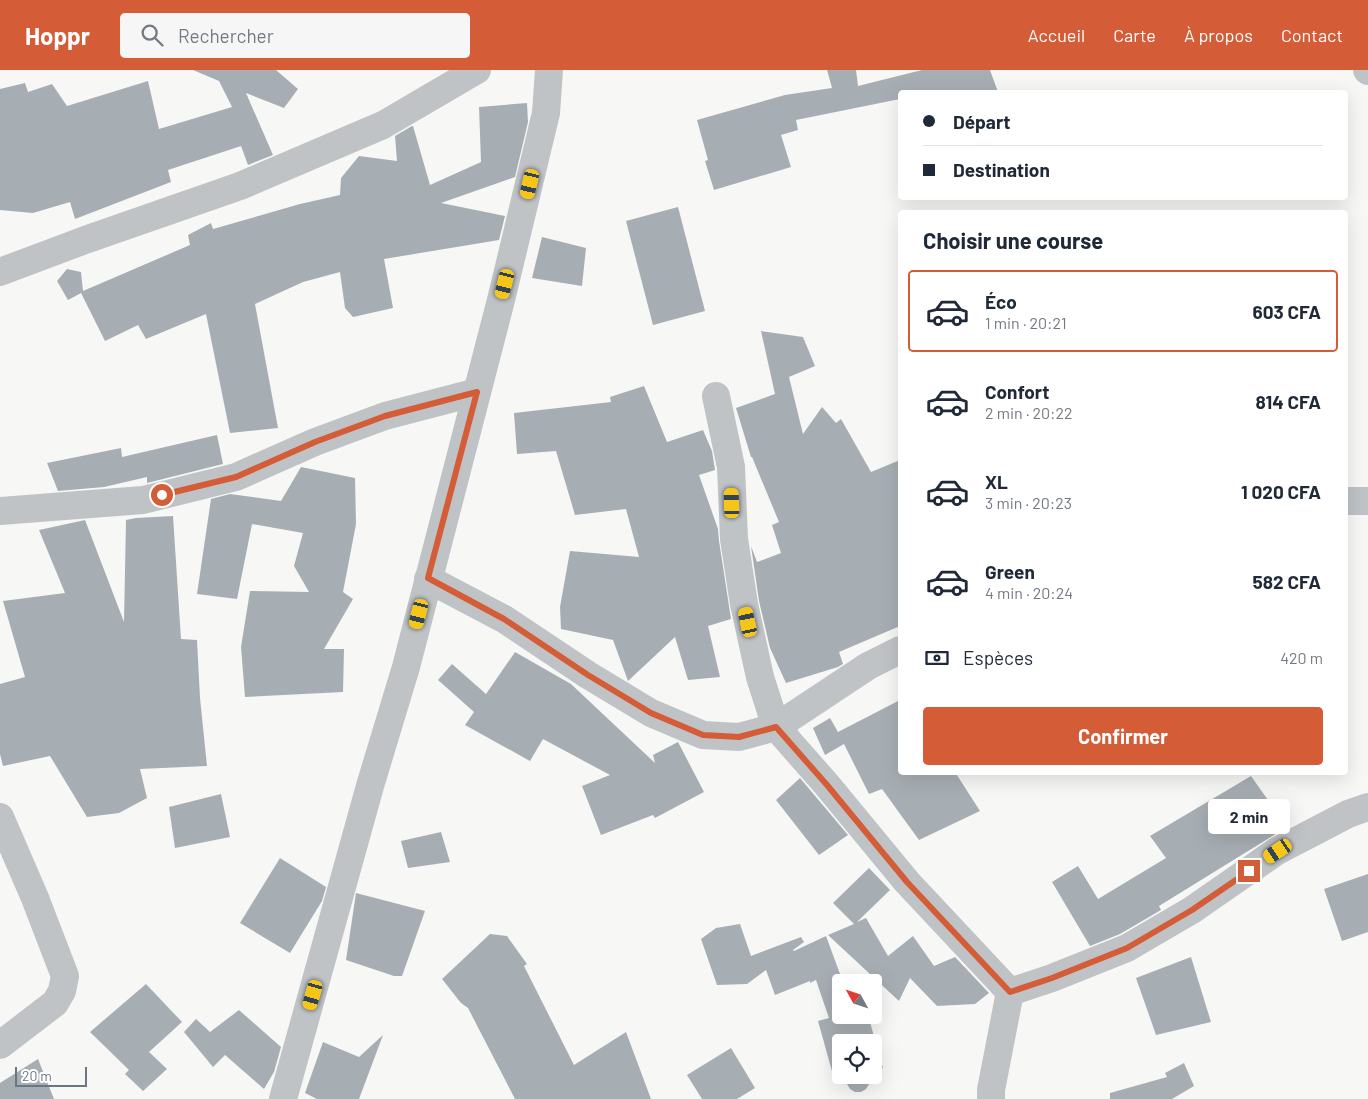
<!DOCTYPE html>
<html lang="fr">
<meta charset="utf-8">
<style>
body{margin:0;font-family:Barlow,sans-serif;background:#f6f6f7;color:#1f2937;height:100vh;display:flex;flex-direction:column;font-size:19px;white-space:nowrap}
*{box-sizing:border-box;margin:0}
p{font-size:16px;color:#747a83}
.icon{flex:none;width:28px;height:28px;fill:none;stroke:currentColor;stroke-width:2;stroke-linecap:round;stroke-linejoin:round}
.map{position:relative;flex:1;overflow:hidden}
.details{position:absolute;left:898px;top:140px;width:450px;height:565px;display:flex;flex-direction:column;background:#fff;border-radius:5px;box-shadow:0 5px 20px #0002}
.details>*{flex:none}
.top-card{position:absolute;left:898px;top:20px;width:450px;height:110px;border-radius:5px;box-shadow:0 5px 20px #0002;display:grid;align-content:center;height:110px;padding:0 25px;background:#fff}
.needle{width:32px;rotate:310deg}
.buttons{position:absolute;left:832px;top:904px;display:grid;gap:10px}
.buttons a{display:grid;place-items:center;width:50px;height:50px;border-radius:5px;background:#fff;box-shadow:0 5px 20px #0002;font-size:25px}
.scale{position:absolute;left:15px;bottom:12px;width:72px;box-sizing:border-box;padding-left:5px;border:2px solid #697783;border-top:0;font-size:14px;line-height:18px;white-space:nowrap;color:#697783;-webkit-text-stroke:4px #fff;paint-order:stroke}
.end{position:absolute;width:22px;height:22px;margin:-11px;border:6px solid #d45c37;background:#fff;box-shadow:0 0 0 2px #fff}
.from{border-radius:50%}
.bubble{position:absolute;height:35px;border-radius:5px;background:#fff;box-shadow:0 5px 20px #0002;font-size:16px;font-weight:700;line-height:35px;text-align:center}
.car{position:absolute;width:15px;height:30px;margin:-15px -8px;border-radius:6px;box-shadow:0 0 4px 1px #0007;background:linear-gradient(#f5c518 24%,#345 0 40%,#f5c518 0 76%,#345 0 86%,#f5c518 0)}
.top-card b{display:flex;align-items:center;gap:18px;height:48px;font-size:19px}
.top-card b+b{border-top:1px solid #e0e1e3}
.top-card i{width:12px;height:12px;background:#1f2937}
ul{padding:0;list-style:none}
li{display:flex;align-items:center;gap:15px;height:82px;margin:0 10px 8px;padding:0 15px;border:2px solid transparent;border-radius:5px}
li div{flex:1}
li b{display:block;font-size:19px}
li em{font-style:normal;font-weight:700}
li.on{border-color:#d45c37}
li>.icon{width:45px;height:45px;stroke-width:1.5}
h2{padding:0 25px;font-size:22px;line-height:60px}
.pay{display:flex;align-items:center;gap:12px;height:55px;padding:0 25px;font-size:19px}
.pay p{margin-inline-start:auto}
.button{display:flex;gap:10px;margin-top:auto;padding:10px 25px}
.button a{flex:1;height:58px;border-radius:5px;background:#d45c37;color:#fff;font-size:20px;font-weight:700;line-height:58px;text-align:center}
header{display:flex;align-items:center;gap:30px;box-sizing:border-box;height:70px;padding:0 25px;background:#d45c37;color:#fff}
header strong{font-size:24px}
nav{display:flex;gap:28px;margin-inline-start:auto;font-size:18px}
.search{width:350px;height:45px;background:#f6f6f7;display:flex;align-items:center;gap:12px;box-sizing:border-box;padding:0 18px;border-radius:5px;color:#747a83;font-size:19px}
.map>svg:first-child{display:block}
.building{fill:#a7aeb3}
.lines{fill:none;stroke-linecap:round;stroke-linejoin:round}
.street{stroke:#bfc3c6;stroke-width:28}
.route{stroke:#d45c37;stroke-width:6}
</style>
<header>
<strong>Hoppr</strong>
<div class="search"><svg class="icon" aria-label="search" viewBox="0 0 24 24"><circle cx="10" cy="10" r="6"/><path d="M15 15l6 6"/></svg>Rechercher</div>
<nav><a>Accueil</a><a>Carte</a><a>À propos</a><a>Contact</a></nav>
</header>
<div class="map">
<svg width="1368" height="1029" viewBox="0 0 1368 1029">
<rect width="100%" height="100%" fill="#f7f7f5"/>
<!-- building -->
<g class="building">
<polygon points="193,0 276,0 298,19 284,38 246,23 273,85 248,95 241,76 168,100 171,112 75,149 70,132 33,143 0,140 0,19 25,13 28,22 52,14 67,36 148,11 159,59 232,37 219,11"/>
<polygon points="827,0 856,0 858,16 922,0 990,0 998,22 900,22 900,29 796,50 798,60 781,65 791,97 714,120 705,91 708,90 697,50 785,25 832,18"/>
<polygon points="527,33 528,52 515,107 441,133 505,146 499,170 384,189 393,238 353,247 345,238 340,202 303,212 255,234 278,358 230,363 206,244 146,269 138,255 105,271 81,223 68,230 57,211 67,199 81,202 83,221 190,175 188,165 211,153 213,159 300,134 340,125 341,108 359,86 397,91 395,66 412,56 413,56 430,115 481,92 479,37"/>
<polygon points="678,137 705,241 653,255 626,151"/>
<polygon points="542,167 586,178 582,216 532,208"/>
<polygon points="761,261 803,267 815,296 789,307 803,364 822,337 836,353 841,349 871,402 900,390 900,556 839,582 843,594 838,597 786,613 770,578 759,531 751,476 757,492 781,483 772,455 779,452 752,387 751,387 736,338 775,324"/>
<polygon points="644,316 667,372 703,360 712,381 715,400 699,405 718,459 719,471 731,549 708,556 720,607 688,610 675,567 628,611 613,570 561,559 560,537 570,481 639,487 626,439 575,445 556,381 517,384 514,343 611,332 610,327"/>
<polygon points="217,365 223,394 147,413 147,407 104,417 58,421 47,393 121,378 122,387"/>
<polygon points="301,397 355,408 356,454 343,522 353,529 324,579 344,579 343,622 245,627 241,577 250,521 309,522 294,496 303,463 252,454 237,529 197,524 211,429 230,424 281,431"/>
<polygon points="173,446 181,569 197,570 200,628 207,696 140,699 147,728 119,743 87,747 50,686 3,696 0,684 0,614 25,607 3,531 65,523 39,460 85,450 124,552 126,450 136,448"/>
<polygon points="515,582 571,614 655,693 653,685 678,672 704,722 655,748 653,745 601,765 582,716 610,705 543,669 530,691 465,655 474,642 438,610 452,594 486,624"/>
<polygon points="900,630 900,702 955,702 980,741 919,770 882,719 869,724 844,674 825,685 813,658 830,648 838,662"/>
<polygon points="1251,706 1287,757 1159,836 1161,840 1120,864 1090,876 1052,812 1078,796 1098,829 1166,788 1150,766"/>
<polygon points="800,708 848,765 819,785 776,730"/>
<polygon points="221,724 230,767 175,778 169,737"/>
<polygon points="441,762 450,792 408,798 401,771"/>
<polygon points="280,788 326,817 322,831 290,883 240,853"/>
<polygon points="869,798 890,820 857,852 866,848 888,886 913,866 934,896 955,887 989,923 975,934 937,936 910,908 899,931 828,865 854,854 833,833"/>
<polygon points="1368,804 1368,862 1342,871 1324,819"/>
<polygon points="356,823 425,841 402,906 394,906 346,890"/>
<polygon points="740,854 751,886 801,867 804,872 793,880 794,881 826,866 843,912 841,912 841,945 868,945 883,998 874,1001 874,972 841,972 841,1005 869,1005 869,1014 866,1019 861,1022 855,1022 850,1019 844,1009 835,1012 818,951 829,948 816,910 810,913 810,911 775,925 766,900 747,914 717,915 701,869 716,858"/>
<polygon points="490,864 507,866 527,894 524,896 574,995 626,962 651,1029 515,1029 468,938 461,933 442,909"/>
<polygon points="1191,887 1211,952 1156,965 1136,908"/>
<polygon points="146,914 182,952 149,982 167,999 143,1021 125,1004 129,1000 90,962"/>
<polygon points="239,940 281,977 274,1002 264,1019 225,985 213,997 184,962 196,949 210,962"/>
<polygon points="383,965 359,1029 317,1029 305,1023 323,972 359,987"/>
<polygon points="731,978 755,1018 737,1029 702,1029 687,1005"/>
<polygon points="38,989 54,1029 0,1029 0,1013"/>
<polygon points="1184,993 1194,1016 1172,1029 1110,1029 1110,1023 1167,1007 1165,1003"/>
</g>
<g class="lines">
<!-- street -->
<g class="street">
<polyline points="1367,0 1368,1"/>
<polyline points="0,202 85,170 240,116 383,55 477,0"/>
<polyline points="716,326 731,397 734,469 744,534 760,607 776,657 868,596 900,580"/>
<polyline points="1345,431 1368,431"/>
<polyline points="0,441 143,430 236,407 315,372 385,346 477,322"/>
<polyline points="428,509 504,549 588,605 651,643 703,665 739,667 776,657 827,715 907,812 1010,922 991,1020 991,1029"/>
<polyline points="0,747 35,828 65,906 62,921 55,933 0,975"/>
<polyline points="1010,922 1052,908 1127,878 1192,840 1277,781 1348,744 1368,737"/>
<polyline points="283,1029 370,716 406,597 501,230 546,43 549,0"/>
</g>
</g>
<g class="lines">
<!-- route -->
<polyline class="route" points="162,425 236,407 315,372 385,346 477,322 428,508 504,549 588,605 651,643 703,665 739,667 776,657 827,715 907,812 1010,922 1052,908 1127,878 1192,840 1249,801"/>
</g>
</svg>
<div class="buttons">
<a><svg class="needle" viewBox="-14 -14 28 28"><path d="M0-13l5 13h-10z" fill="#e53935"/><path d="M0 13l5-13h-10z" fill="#747a83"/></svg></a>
<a><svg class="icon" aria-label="locate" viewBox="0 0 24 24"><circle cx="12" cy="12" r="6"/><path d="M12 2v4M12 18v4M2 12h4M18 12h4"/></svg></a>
</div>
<div class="scale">20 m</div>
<i class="end from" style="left:162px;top:425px"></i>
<i class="end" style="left:1249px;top:801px"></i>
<div class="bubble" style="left:1208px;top:729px;width:82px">2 min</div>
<i class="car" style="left:530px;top:114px;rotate:193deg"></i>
<i class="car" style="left:505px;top:214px;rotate:194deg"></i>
<i class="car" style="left:732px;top:433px;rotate:358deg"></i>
<i class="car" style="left:419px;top:544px;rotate:194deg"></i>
<i class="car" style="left:748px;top:552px;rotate:348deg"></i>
<i class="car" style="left:1278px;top:781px;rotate:236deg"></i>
<i class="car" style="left:313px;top:925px;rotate:196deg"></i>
<div class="top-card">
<b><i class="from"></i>Départ</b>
<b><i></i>Destination</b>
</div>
<section class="details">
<h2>Choisir une course</h2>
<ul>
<li class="on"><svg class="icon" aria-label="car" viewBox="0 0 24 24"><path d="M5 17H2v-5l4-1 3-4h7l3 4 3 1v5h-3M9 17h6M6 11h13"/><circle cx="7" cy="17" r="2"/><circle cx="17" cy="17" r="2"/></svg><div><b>Éco</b><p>1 min · 20:21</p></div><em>603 CFA</em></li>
<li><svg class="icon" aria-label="car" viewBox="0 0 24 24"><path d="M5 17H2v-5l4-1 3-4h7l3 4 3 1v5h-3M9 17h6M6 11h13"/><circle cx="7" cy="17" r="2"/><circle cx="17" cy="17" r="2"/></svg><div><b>Confort</b><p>2 min · 20:22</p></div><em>814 CFA</em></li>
<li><svg class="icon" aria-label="car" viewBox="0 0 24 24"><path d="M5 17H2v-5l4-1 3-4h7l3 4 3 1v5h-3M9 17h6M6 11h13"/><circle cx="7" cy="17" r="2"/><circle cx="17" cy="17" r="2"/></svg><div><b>XL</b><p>3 min · 20:23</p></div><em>1 020 CFA</em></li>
<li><svg class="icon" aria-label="car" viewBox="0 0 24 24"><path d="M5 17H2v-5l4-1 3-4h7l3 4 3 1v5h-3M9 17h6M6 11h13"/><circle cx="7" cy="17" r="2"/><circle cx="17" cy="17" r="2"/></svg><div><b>Green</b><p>4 min · 20:24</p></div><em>582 CFA</em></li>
</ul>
<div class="pay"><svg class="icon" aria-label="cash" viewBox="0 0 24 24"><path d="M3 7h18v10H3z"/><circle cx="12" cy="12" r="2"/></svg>Espèces<p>420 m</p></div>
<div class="button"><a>Confirmer</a></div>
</section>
</div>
